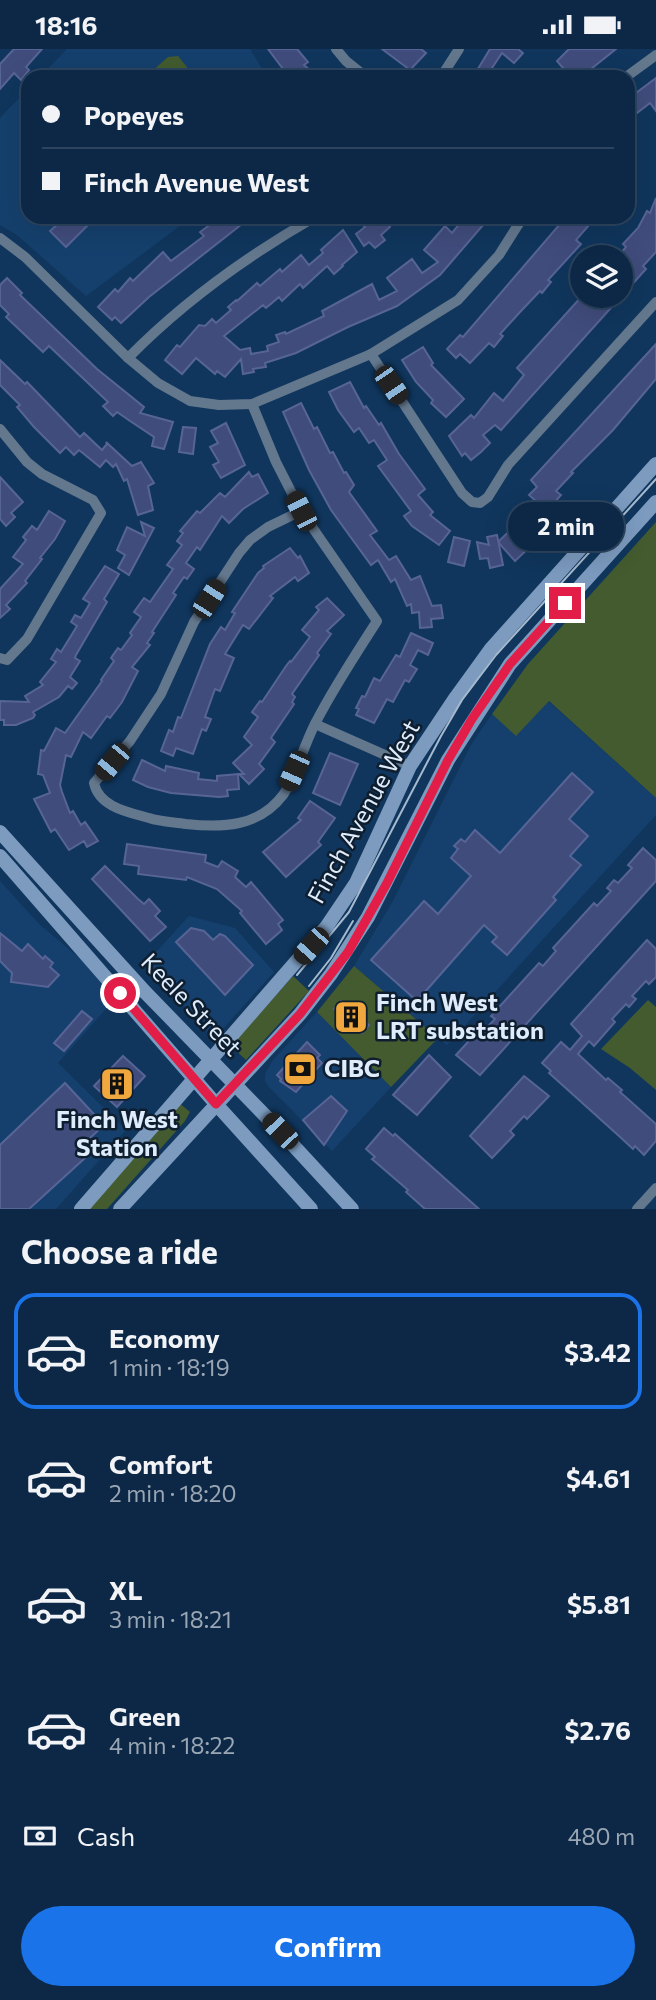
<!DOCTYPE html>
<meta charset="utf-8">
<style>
body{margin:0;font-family:Commissioner,sans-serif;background:#15304d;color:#f1f3f6;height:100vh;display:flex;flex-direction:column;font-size:26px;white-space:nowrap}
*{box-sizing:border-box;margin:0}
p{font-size:23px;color:#9aa6b3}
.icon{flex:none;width:38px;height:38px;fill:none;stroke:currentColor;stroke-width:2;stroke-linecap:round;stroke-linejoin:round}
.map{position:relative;height:1160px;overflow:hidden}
.details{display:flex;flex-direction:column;background:#0c2846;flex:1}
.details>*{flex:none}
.banner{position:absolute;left:21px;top:21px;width:614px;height:154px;border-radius:21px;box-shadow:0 7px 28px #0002,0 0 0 2px #2c445f;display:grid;align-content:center;height:154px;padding:0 21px;background:#0c2846}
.tools{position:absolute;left:570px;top:196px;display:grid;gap:14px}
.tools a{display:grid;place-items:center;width:63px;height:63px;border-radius:50%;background:#0c2846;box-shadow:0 7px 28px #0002,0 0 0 2px #2c445f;font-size:35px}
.end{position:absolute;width:32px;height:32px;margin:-16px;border:9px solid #e11d48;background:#fff;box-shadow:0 0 0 4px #fff}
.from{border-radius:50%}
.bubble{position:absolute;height:49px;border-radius:24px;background:#0c2846;box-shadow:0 7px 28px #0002,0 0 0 2px #2c445f;font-size:23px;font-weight:700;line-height:49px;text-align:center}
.car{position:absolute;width:21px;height:42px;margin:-21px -10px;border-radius:9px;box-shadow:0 0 5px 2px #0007;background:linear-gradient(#222 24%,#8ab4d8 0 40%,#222 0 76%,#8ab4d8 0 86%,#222 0)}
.banner b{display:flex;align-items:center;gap:24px;height:66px;font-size:26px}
.banner b+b{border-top:2px solid #2c445f}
.banner i{width:18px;height:18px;background:#f1f3f6}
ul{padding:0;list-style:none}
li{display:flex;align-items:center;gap:21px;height:116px;margin:0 14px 10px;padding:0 7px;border:4px solid transparent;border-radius:21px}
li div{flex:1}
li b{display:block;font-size:26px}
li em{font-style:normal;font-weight:700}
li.current{border-color:#1a73e8}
li>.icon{width:63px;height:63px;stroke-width:1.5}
h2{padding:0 21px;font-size:32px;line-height:84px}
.pay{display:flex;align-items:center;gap:18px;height:77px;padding:0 21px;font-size:26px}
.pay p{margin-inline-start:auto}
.cta{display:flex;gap:14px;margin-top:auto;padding:14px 21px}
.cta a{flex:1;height:80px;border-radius:42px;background:#1a73e8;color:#fff;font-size:28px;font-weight:700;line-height:80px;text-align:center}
.status{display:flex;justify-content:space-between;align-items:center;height:49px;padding:0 35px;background:#0c2846;direction:ltr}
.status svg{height:19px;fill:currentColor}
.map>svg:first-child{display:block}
.built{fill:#15406d}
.green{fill:#435b2f}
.building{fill:#404c7c;stroke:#576496;stroke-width:2}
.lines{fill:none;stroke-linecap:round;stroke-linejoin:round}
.street{stroke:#63778d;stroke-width:10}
.secondary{stroke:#7c9bbf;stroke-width:14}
.tram{stroke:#a6bacf;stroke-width:2}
.route{stroke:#e11d48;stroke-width:9}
.labels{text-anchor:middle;stroke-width:5;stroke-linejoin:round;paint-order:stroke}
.street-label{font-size:24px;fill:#dfecfb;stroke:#0e1e2f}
.poi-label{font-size:24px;font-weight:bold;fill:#dfecfb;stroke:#0e1e2f;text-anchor:start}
</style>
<div class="status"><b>18:16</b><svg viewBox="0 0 49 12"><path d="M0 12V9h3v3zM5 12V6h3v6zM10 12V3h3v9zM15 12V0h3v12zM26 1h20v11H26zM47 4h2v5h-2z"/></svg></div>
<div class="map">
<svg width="656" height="1160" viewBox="0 0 656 1160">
<rect width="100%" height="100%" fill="#10365d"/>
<!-- built -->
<g class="built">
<polygon points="67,0 250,0 267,28 40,28"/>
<polygon points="28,40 28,168 192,168 86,247 17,186 0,176 0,69"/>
<polygon points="548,652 656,749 656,766 447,996 354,917 393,852 471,696 492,665 516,686"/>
<polygon points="0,832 38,874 120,944 58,1014 126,1081 56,1160 0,1160"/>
<polygon points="189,867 235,879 274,923 221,982 215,986 209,985 146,914"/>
<polygon points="317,963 391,1038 332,1102 268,1037 265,1032 265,1025 273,1011"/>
</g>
<!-- green -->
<g class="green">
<polygon points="178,7 190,22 196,24 193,28 154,28 150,24 168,8"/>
<polygon points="656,473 656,749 549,652 516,687 492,665 528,615"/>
<polygon points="354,917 438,989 391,1038 317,963"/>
<polygon points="293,927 309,942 246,1011 231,997"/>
<polygon points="648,951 656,958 656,1041 630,1019 601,1000"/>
<polygon points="178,1053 190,1063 185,1072 107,1160 87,1160"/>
</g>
<!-- building -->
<g class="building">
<polygon points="14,0 42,0 26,18 29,21 21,31 14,24 0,40 0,15"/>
<polygon points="268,0 297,0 308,13 304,16 318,28 289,28"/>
<polygon points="382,0 421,0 426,4 410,21"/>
<polygon points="490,0 518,0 523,4 514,14 502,4 490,22 500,28 473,28"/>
<polygon points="569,0 616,0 581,28 562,28 558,24 563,19 557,12"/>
<polygon points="656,29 656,62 650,54 628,71 628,50"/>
<polygon points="656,149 656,203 643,217 646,220 501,381 495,376 483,386 490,394 481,403 471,411 465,404 462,407 449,387 471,366 474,369 494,344 503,352 524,326 517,319 582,247 621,247 621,204 626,198 623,195 638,179 647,162 650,164"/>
<polygon points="53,168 96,168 66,198 50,182 59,174"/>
<polygon points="212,168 251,168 149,248 121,274 115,268 112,271 98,258 115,240 118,243 130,229 133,232 163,203 171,212 204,187 200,183 215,172"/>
<polygon points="364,168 382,168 390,178 381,186 385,191 375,199 369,193 364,197 356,185 365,178 359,172"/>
<polygon points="465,168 490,168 440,226 397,257 348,278 296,304 265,314 266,318 253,320 254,323 243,325 241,310 225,328 217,322 215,325 196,309 182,325 165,311 177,296 180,298 199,276 205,277 212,270 216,274 231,261 228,258 236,251 237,252 257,234 260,237 280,220 282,223 301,206 309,216 323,204 321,201 343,181 357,203 342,216 343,217 334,225 327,217 303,239 300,235 282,252 279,248 266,259 263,256 224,287 240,301 250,299 251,305 268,302 267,297 279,293 276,286 285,283 286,285 324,267 322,262 372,235 379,251 397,242 387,229 412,210 422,224 438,213 424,201 445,177 452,184"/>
<polygon points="566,168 596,168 576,191 581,195 548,231 551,233 542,244 540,242 521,262 500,285 503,287 494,298 489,294 470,314 460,305 456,309 447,300 460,286 463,288"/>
<polygon points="7,229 22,244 20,246 97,320 144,358 140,364 173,373 164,400 152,397 154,388 133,374 117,363 113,367 103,357 108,353 49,297 43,303 6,268 9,265 0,256 0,236"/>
<polygon points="656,295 656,330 613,381 571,423 573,424 556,442 561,446 545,464 555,474 515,512 498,493 538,454 529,446 537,438 531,431"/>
<polygon points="423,298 433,314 431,316 464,350 446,368 431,354 433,351 416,333 402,311"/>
<polygon points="0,311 25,335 27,333 80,388 84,384 102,401 107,395 106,393 132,417 141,413 154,434 148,437 153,461 138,466 127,430 124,432 116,415 113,418 106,411 100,418 79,401 74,406 66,398 60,404 34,378 17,358 20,356 0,336"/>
<polygon points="350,333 364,359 366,357 379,376 381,374 399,405 425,440 418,446 433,463 430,466 450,482 439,496 412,477 404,467 411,462 378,417 387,411 374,391 369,394 359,379 354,383 338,361 329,343"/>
<polygon points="301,354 314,380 317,378 330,404 333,403 344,424 346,423 354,436 349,443 377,482 370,486 389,511 396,507 411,531 420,527 432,557 441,556 443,569 431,570 432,578 420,579 419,563 412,564 411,555 407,557 395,530 391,533 378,511 371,516 331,461 309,421 283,363"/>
<polygon points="226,374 245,416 221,429 213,416 219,413 210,398 218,394 211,382"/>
<polygon points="183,378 196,379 193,405 179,403"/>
<polygon points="249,423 252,428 258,425 268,444 243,460 229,474 222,467 200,501 197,498 186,514 194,520 187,530 184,528 173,544 176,546 152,583 154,584 147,594 150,596 132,618 138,622 122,653 110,669 107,667 91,689 83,683 71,708 66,706 60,736 62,743 70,764 73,762 81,776 85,773 98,792 87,798 84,792 69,801 55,780 51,783 34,750 50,744 43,726 38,725 41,701 44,702 56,679 65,684 102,632 101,631 114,612 111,609 118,599 121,601 132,586 130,584 141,568 134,563 144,549 150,553 173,520 167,516 182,496 177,492 183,484 180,482 197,462 200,464 220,444 225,448"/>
<polygon points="0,428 23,453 11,464 15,468 6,477 0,470"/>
<polygon points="49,462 65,472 55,490 40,509 42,510 25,532 27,534 6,556 10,560 0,569 0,540 23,515 13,508 26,491 23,488 32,477 37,481"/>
<polygon points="141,473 154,479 129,526 118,519 125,506 117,501 127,478 145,487"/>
<polygon points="497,486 503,516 490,519 488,509 480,510 477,493 489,496 487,488"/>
<polygon points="454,488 470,492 464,517 448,513"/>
<polygon points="290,499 298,509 300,507 309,524 298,532 295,528 270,547 273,549 249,580 243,576 225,605 234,609 220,642 215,640 205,668 211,670 206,682 202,680 193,705 176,699 173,707 161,702 169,681 173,683 178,668 181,669 210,595 221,578 225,581 235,564 232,563 258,524 264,519 263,517"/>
<polygon points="105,517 119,525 104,550 107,553 76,606 75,609 80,612 70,628 77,634 72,640 68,637 59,648 33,663 35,666 33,669 16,676 4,676 4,671 0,671 0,652 29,653 25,647 43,636 40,633 56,613 51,610 57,600 61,603 77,577 71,573 75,566 81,569 90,554 83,550"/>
<polygon points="327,549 344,566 327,582 331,585 317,604 319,606 292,645 295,648 292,653 294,655 271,689 275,693 259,715 264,720 249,735 239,725 244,725 233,714 252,696 244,688 258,668 252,663 260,652 262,653 286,617 290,612 291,613 310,588 302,581 319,561 316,558"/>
<polygon points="411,584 433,594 428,606 418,601 410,616 417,620 409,633 405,631 393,653 387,650 374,674 356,666 359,660 356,659 362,647 365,648 374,629 380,632 396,606 400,608"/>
<polygon points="330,704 358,715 340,756 313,744"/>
<polygon points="142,711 165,722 166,717 199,724 198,730 217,732 217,727 238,725 239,740 227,741 228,747 219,748 171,744 148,738 133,731"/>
<polygon points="572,724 593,743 569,770 588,787 570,807 581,816 553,848 556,851 507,906 492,893 497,888 484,876 417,952 371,911 424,852 438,865 471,827 451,809 458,800 454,797 461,790 465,793 475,781 500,804"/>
<polygon points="310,752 335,769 318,793 321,796 286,828 263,803 301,771 298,769"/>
<polygon points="127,795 206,806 205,813 218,818 222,812 238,822 235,828 246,838 251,833 283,871 278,875 282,881 266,895 240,864 242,862 217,840 187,828 186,831 138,825 139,817 124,815"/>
<polygon points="643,799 656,811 656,832 480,1026 456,1006 478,982 481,985 495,970 491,967 539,914 543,917 556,902 553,899 594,854 597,857 611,842 607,839 614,831 618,834 632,819 628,816"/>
<polygon points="105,817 138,850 144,855 149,850 160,862 155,867 166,878 150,892 92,830"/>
<polygon points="191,879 204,882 213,891 220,885 225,887 253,916 225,946 176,893"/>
<polygon points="0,884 22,902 28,895 43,910 45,907 53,914 50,918 59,926 48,938 11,933 12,924 0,912"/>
<polygon points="647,891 656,900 656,928 649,935 646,932 632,947 636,950 629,958 626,955 612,970 615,973 594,997 589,992 578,1005 606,1031 608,1029 622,1041 620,1043 656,1075 656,1092 644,1106 635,1097 633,1100 619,1087 549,1024 551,1022 542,1014 561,993 570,1001 582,987 571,975"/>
<polygon points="341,952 369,976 362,984 334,960"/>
<polygon points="82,962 92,970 64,1002 54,994"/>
<polygon points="307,993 320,1006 317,1009 322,1014 296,1043 280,1032 281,1030 277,1026"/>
<polygon points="429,1006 451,1028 417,1066 393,1046"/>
<polygon points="123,1007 145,1027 117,1058 94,1037"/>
<polygon points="524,1027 549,1047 527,1070 524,1067 510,1082 514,1086 492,1109 470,1087"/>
<polygon points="65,1034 104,1076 76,1102 85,1109 29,1160 0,1160 0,1096"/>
<polygon points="331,1047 347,1062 324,1096 303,1071"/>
<polygon points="384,1079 393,1087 395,1085 479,1160 425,1160 406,1143 408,1141 372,1110 375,1108 366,1100"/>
</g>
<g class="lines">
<!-- street -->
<g class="street">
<polyline points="336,0 346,12 366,28"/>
<polyline points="441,28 459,0"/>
<polyline points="626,28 656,6"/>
<polyline points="0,189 25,208 128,309 158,334 190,352 219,356 252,355 371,305 458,251 499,206 523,168"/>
<polyline points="371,305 462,444 472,453 480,454 488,448 508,416 656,253"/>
<path d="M128,309C183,253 247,207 315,168"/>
<path d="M252,355L276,413L301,462L377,572C356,605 334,638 316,673C305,693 295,729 283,746C259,778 222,779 186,775C173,773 161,773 149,769C128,763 99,758 94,734L130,692L161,645L194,573L239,504L250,491L268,478L301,462"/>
<polyline points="0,380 27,413 42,425 93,451 101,464 27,590 7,611 0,609"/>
<polyline points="315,675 410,717"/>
<polyline points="637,1160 656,1139"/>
</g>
<!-- secondary -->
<g class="secondary">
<polyline points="0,783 145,943 280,1082 352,1160"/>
<polyline points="0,807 216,1055 311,1160"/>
<polyline points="81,1160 327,877 356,834 410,717 456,648 490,601 656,415"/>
<polyline points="120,1160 300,965 331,925 368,868 448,711 510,615 656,453"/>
</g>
<!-- tram -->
<g class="tram">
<polyline points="297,926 349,863 441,687 462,651 496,606 656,430"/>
<polyline points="309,937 331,909 353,872"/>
</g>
</g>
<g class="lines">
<!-- route -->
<polyline class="route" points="120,944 216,1055 300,965 348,903 387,834 448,711 472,670 510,615 565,554"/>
</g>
<!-- icons -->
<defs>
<g id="building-square" transform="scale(1.75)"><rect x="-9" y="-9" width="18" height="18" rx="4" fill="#efa73e" stroke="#0e1e2f"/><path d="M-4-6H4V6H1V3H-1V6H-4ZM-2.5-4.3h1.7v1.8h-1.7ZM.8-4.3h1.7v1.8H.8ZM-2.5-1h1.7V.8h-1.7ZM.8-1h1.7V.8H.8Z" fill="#111"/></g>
<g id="bank-square" transform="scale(1.75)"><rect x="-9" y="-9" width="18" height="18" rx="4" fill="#efa73e" stroke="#0e1e2f"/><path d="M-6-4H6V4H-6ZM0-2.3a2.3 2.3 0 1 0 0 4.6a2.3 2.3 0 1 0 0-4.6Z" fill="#111"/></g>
</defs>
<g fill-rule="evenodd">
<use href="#building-square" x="351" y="968"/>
<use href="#bank-square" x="300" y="1020"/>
<use href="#building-square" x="117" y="1035"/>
</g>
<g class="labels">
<!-- street labels -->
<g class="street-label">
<text transform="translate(364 763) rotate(-61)" y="8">Finch Avenue West</text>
<text transform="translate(191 956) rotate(46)" y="8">Keele Street</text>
</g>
<!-- poi labels -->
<g class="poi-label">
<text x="376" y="962">Finch West<tspan x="376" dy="28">LRT substation</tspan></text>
<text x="324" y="1028">CIBC</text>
<text x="117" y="1079" text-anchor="middle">Finch West<tspan x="117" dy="28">Station</tspan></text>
</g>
</g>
</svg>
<div class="tools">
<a><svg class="icon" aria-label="layers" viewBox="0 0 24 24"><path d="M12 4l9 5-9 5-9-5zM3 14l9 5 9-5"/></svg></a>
</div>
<i class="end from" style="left:120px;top:944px"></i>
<i class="end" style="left:565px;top:554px"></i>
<div class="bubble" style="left:508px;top:453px;width:116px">2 min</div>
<i class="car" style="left:391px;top:336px;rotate:146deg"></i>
<i class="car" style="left:301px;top:462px;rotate:333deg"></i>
<i class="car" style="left:209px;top:550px;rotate:33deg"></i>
<i class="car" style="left:112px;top:713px;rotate:220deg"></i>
<i class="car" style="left:294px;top:722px;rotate:204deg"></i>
<i class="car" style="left:311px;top:897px;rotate:222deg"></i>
<i class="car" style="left:280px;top:1082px;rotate:316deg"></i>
<div class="banner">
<b><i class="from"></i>Popeyes</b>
<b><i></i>Finch Avenue West</b>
</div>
</div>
<section class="details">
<h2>Choose a ride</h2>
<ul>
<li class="current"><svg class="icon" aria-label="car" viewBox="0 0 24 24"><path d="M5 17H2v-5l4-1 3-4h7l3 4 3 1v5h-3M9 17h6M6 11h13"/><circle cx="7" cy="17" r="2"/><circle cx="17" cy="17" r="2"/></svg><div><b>Economy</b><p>1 min · 18:19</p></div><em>$3.42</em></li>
<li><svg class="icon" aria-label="car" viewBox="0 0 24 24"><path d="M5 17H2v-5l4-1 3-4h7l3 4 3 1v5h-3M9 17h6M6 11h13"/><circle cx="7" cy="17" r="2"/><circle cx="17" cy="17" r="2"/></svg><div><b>Comfort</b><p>2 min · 18:20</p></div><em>$4.61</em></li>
<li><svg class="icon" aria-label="car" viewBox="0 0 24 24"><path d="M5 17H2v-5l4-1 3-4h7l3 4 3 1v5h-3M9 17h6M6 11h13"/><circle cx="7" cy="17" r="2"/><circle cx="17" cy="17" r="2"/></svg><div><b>XL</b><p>3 min · 18:21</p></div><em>$5.81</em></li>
<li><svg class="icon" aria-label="car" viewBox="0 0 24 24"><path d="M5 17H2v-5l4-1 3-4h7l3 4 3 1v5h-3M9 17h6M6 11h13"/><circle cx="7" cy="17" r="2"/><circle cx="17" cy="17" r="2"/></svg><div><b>Green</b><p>4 min · 18:22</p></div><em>$2.76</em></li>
</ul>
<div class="pay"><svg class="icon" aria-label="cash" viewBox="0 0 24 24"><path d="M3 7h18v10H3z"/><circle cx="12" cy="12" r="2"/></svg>Cash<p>480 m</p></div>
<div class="cta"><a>Confirm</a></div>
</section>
